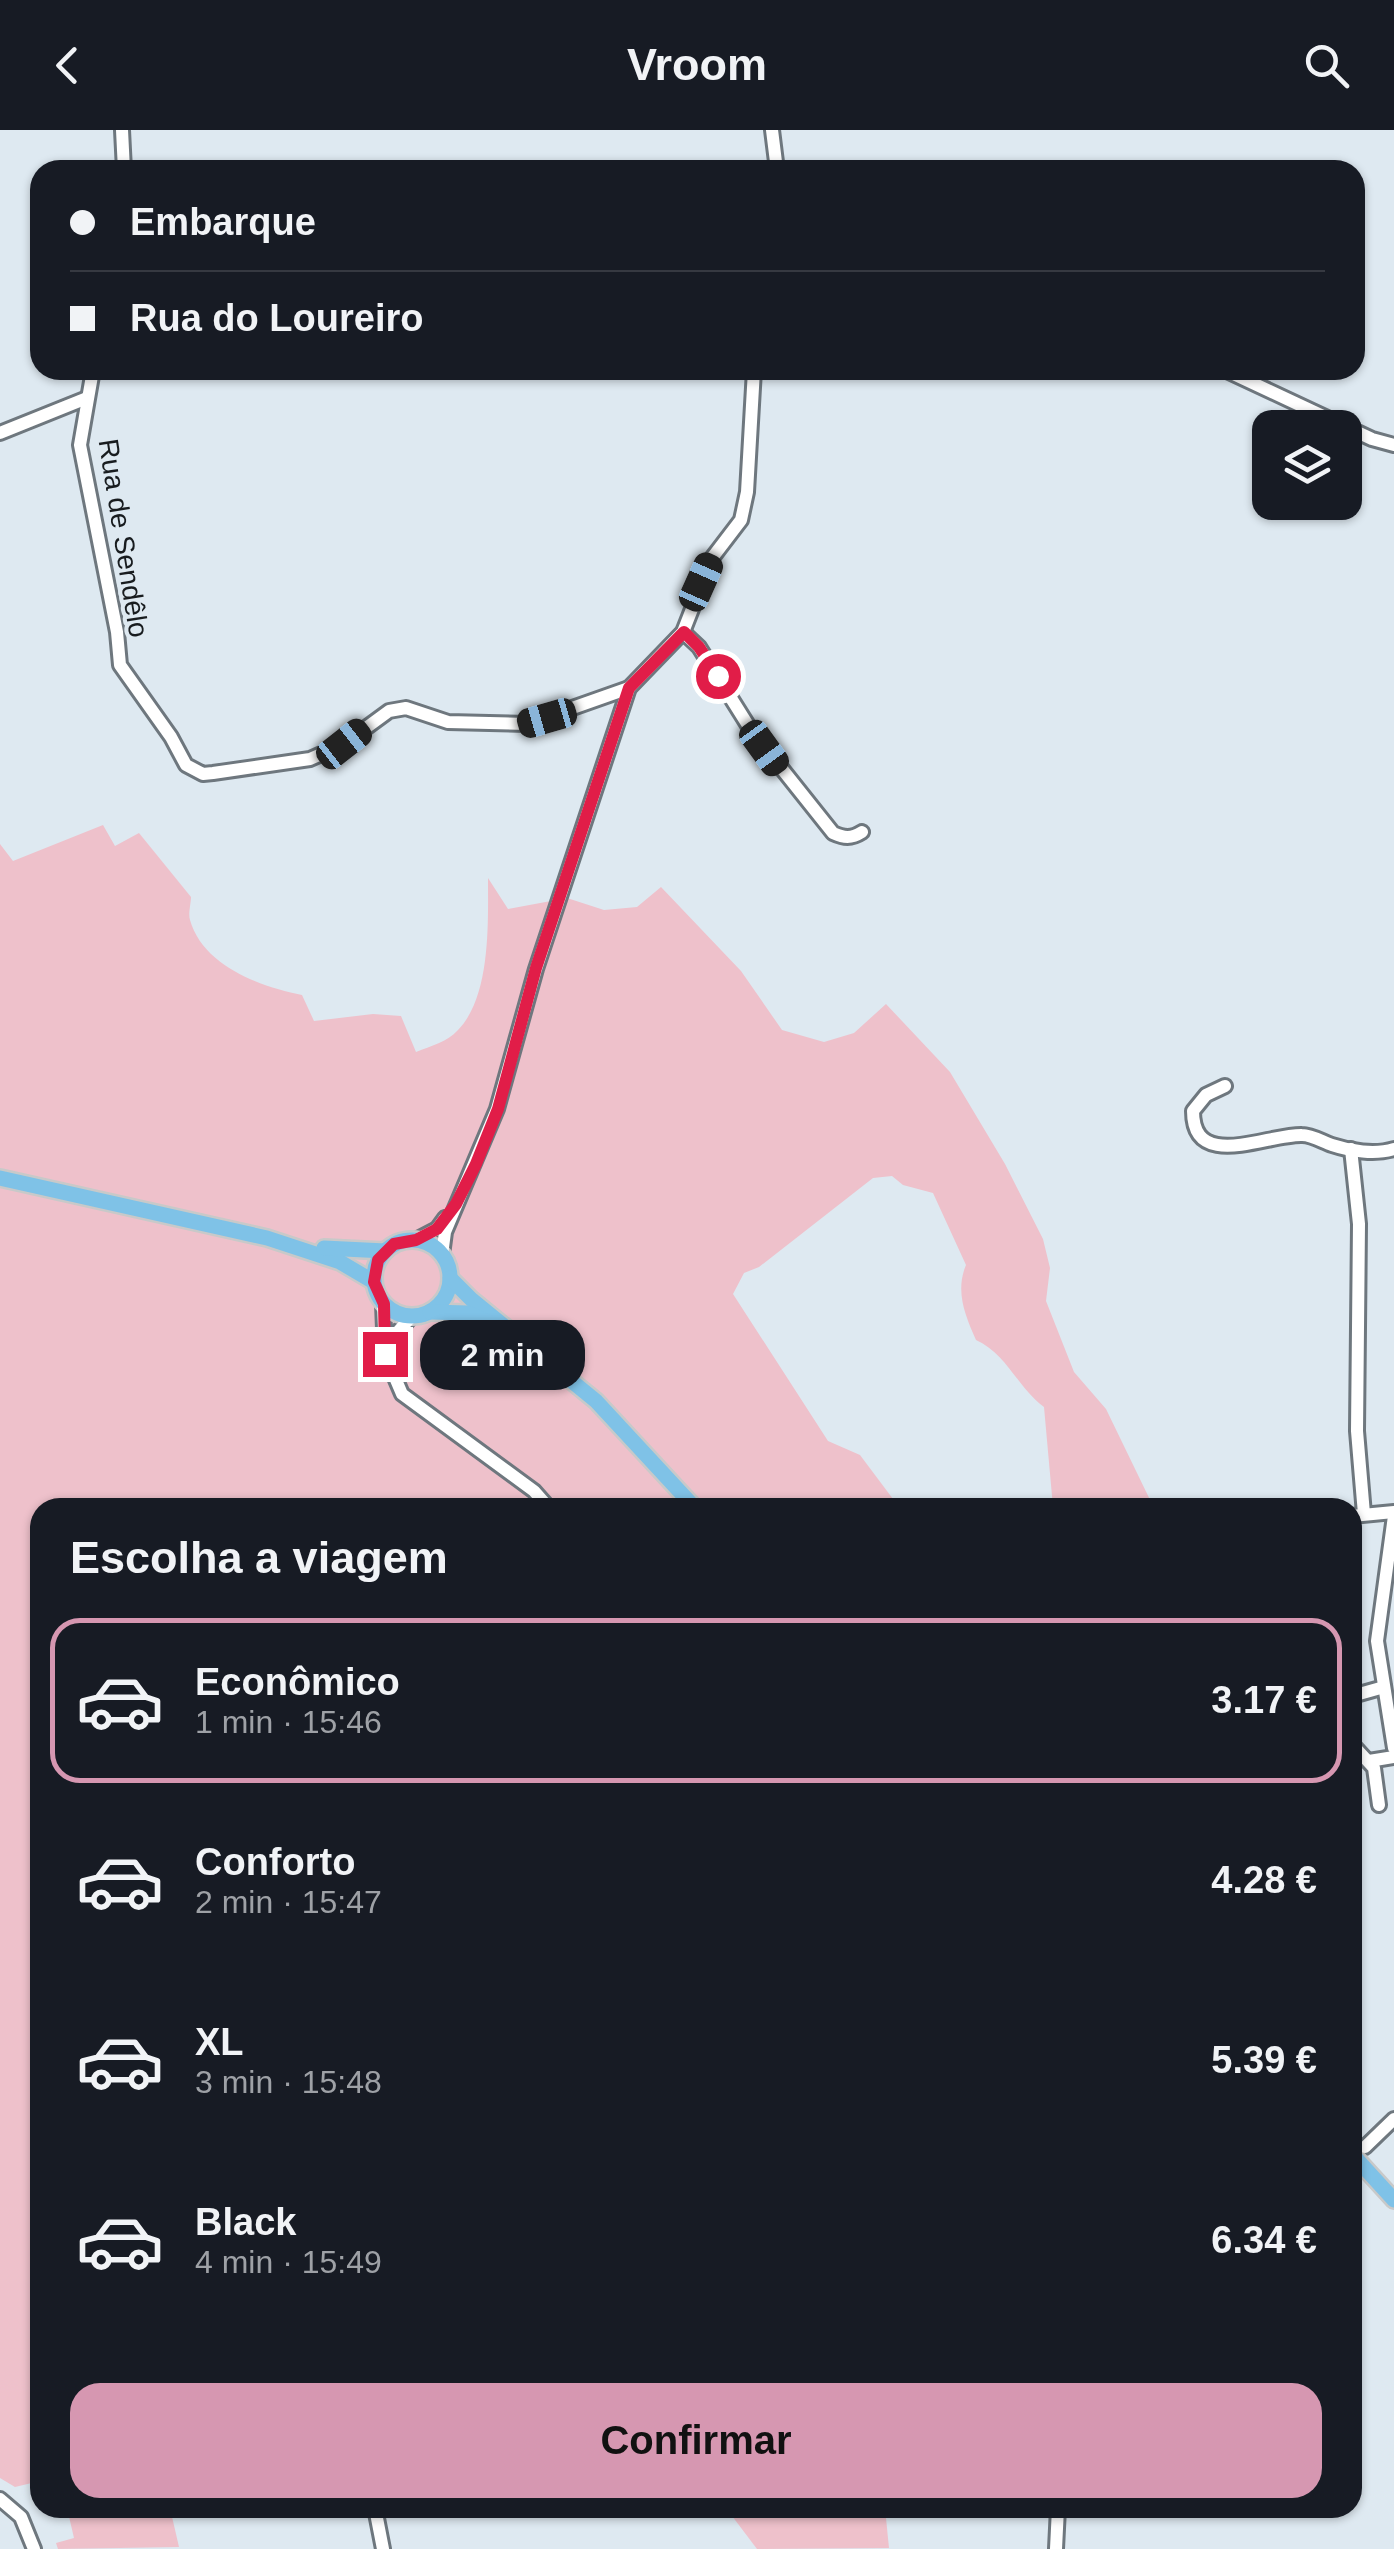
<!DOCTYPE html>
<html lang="pt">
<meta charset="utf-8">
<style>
body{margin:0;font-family:Helvetica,sans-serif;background:#20242c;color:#f1f3f6;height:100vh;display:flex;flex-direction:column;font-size:38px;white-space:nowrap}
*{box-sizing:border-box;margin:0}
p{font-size:32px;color:#9ea1a6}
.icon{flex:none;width:55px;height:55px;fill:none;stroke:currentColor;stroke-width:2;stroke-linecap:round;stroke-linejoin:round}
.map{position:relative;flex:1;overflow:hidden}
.details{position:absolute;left:30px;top:1368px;width:1332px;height:1020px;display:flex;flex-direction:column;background:#171b24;border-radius:30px;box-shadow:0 2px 8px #0004}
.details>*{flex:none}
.top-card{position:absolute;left:30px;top:30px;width:1335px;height:220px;border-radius:30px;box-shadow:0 2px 8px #0004;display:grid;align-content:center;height:220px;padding:0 40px;background:#171b24}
.buttons{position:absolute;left:1252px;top:280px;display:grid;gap:20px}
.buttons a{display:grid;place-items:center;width:110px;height:110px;border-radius:20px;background:#171b24;box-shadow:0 2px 8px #0004;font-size:50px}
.end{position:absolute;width:45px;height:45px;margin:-22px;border:12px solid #e11d48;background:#fff;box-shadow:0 0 0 5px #fff}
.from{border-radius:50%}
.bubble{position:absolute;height:70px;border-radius:30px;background:#171b24;box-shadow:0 2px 8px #0004;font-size:32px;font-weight:600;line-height:70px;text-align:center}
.car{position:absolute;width:30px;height:60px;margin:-30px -15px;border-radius:12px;box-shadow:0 0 8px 2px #0007;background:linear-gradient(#222 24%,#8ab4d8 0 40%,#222 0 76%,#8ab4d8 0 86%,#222 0)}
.top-card b{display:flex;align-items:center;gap:35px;height:95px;font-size:38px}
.top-card b+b{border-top:2px solid #363941}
.top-card i{width:25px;height:25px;background:#f1f3f6}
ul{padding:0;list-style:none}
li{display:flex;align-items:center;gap:30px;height:165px;margin:0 20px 15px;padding:0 20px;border:5px solid transparent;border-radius:30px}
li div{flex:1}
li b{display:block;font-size:38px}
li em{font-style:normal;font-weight:600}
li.selected{border-color:#d697b1}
li>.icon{width:90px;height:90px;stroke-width:1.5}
h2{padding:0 40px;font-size:45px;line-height:120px}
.button{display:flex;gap:20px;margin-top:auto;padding:20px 40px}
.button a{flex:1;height:115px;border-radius:30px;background:#d697b1;color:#111;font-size:40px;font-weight:600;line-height:115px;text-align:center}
header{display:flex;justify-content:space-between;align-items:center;height:130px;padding:0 40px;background:#171b24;font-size:45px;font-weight:600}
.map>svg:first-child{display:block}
.green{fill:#eec1cb}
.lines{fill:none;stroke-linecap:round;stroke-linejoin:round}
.minor-casing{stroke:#6e777e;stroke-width:18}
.major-casing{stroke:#c8c9c9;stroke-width:20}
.minor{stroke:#fff;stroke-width:12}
.major{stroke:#7fc2e7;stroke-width:15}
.route{stroke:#e11d48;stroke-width:12}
.labels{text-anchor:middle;stroke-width:8;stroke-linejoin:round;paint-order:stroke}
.street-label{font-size:28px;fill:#181c1f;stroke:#dee9f1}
</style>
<header><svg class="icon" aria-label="back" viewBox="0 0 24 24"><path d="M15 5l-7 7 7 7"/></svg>Vroom<svg class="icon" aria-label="search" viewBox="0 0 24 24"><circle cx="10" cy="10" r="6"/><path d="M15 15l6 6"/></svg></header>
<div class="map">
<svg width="1394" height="2419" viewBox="0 0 1394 2419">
<rect width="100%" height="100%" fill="#dee9f1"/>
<!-- green -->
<g class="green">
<path d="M103,695L115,716L139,703L191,767C191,773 188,784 190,790C203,836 261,857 302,865L314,891L373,884L401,886L416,922C431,916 447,912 458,900C491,866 488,793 488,748L508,779L567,768L604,780L637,777L661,757L741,841L782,900L824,912L854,903L886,874L950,942L1005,1034L1043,1109L1050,1138L1046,1171L1074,1242L1106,1279L1153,1376L1053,1377L1044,1277C1017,1257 1007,1224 976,1210C965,1185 955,1161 966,1135L933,1063L903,1055L892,1046L873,1048L759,1137L744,1143L733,1164L828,1311L860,1325L899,1377L40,1378V2351L15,2357L0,2348V714L13,731Z"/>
<polygon points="67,2378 170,2378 179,2417 58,2419 56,2413 74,2408"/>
<polygon points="726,2378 885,2378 889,2418 757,2419"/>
</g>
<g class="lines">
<!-- minor casing -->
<g class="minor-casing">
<g id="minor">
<polyline points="122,0 124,40"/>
<polyline points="772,0 777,40"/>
<polyline points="93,240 80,315 117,502 120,535 171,607 186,635 203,644 213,643 310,629 344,614 389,581 406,578 448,592 527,594 629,558"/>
<polyline points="1225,240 1372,309 1394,315"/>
<polyline points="0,303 87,268"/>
<path d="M683,502L699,517L751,600L833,703C844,708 851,709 862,702"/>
<path d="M1225,956L1206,965L1193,981C1193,1042 1267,1004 1302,1005C1312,1005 1323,1012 1332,1015C1350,1021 1375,1025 1394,1019"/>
<polyline points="1351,1019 1359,1094 1357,1301 1364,1384"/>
<polyline points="416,1110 437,1099 445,1088"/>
<polyline points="442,1125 445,1102 497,979 536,839 629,558 683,502 712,428 741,390 747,362 754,240"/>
<polyline points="383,1174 385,1224 402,1264 534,1361 549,1378"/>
<polyline points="390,1219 395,1205 412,1186"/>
<polyline points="1352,1386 1394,1382"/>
<polyline points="1394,1386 1377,1511 1394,1618"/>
<polyline points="1352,1566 1384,1557"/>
<polyline points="1352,1614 1374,1638 1379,1675"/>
<polyline points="1369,1631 1394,1627"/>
<polyline points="1365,2017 1394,1989"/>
<polyline points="0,2369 21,2387 34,2419"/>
<polyline points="375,2378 383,2419"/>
<polyline points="1056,2419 1058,2378"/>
</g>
</g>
<!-- major casing -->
<g class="major-casing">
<g id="major">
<polyline points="0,1048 267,1108 340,1132 374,1152"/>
<circle cx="412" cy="1148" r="38"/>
<polyline points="324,1118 385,1121"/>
<polyline points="450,1148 471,1169 596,1271 695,1378"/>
<polyline points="430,1182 468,1183 494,1195"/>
<polyline points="1352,2024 1394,2070"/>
</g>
</g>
<!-- minor -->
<use href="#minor" class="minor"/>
<!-- major -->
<use href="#major" class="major"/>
</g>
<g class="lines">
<!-- route -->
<polyline class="route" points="385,1224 384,1174 374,1152 378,1130 394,1114 416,1110 437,1099 456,1074 476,1034 498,979 536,838 629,558 684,502 699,517 718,546"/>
</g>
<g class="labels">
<!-- street labels -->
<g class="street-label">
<text transform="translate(124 408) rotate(81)" y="10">Rua de Sendêlo</text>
</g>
</g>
</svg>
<div class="buttons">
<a><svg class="icon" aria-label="layers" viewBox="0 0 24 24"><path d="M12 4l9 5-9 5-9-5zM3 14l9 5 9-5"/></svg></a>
</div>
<i class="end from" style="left:718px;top:546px"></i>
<i class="end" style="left:385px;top:1224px"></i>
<div class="bubble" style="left:420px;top:1190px;width:165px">2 min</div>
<i class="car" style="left:701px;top:452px;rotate:24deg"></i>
<i class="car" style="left:547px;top:588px;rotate:254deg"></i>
<i class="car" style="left:344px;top:614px;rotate:52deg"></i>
<i class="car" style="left:764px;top:618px;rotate:144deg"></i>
<div class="top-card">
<b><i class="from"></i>Embarque</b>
<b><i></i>Rua do Loureiro</b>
</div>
<section class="details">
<h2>Escolha a viagem</h2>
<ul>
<li class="selected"><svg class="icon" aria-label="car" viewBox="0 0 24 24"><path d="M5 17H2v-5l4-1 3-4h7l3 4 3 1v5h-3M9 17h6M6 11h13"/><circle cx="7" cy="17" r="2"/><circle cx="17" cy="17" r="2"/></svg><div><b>Econômico</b><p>1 min · 15:46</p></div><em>3.17 €</em></li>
<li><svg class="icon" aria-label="car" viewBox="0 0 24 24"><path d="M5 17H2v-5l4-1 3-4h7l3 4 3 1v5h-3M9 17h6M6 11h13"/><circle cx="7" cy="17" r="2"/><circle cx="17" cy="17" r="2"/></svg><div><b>Conforto</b><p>2 min · 15:47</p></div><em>4.28 €</em></li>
<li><svg class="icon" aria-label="car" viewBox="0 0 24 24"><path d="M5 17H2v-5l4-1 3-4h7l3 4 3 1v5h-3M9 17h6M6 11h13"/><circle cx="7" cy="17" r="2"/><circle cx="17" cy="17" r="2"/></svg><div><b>XL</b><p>3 min · 15:48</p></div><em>5.39 €</em></li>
<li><svg class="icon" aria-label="car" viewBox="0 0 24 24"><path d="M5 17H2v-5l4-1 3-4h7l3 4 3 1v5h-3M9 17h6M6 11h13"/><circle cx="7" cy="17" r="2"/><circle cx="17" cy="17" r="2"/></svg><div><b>Black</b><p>4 min · 15:49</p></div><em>6.34 €</em></li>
</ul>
<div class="button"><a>Confirmar</a></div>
</section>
</div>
